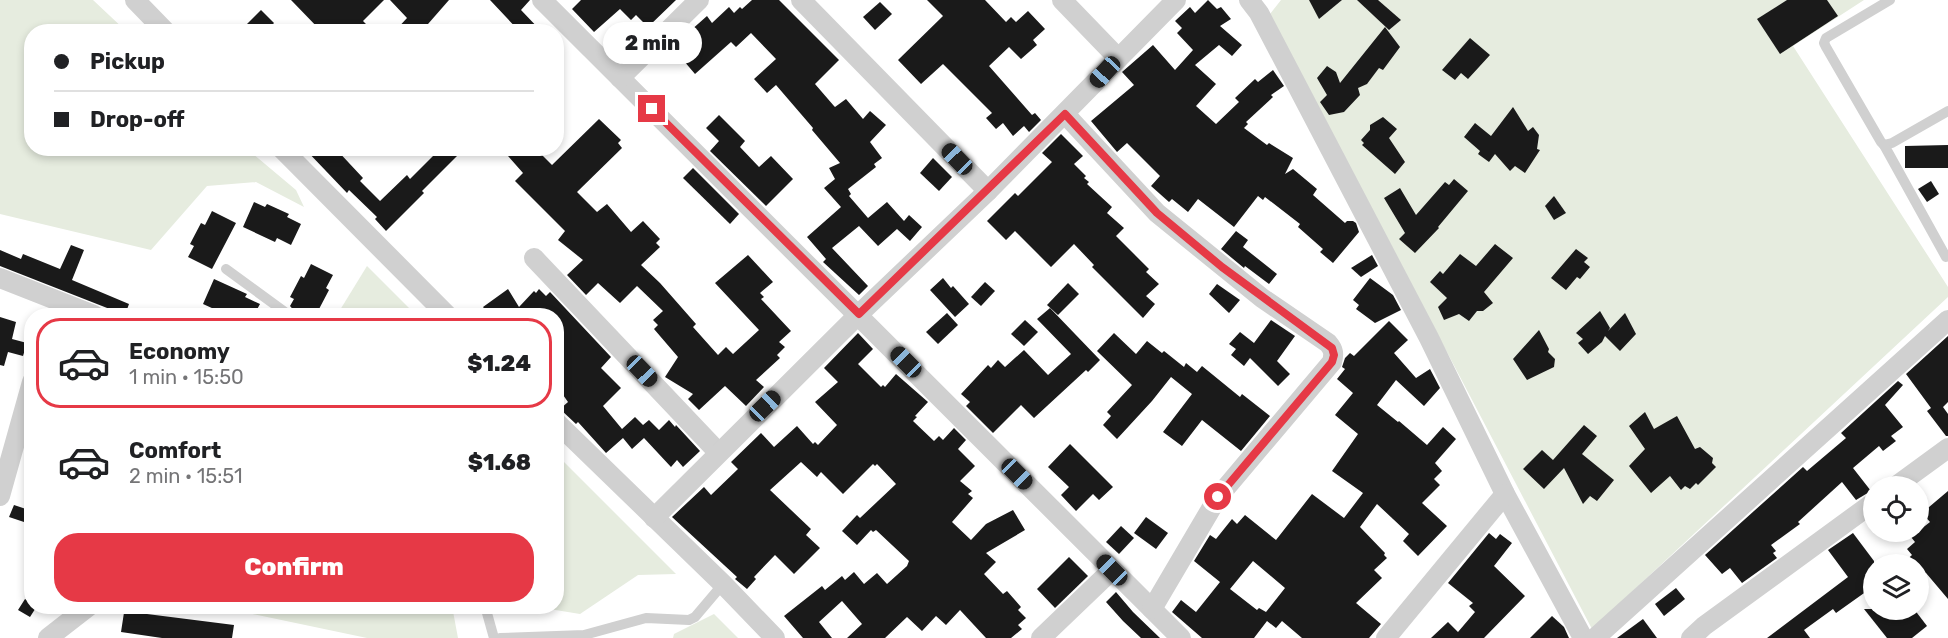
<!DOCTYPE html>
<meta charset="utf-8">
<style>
body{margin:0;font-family:Rubik,sans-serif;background:#f6f6f6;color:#202124;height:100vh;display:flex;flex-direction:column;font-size:22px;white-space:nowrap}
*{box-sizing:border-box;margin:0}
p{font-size:20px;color:#757577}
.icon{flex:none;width:33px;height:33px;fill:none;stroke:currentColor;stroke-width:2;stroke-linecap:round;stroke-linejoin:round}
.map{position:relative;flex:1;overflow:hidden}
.side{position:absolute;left:24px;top:308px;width:540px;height:306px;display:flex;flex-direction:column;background:#fff;border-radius:24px;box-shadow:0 3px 9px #0003}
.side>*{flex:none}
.guide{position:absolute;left:24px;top:24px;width:540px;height:132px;border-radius:24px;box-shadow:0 3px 9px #0003;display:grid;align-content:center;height:132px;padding:0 30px;background:#fff}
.fabs{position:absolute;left:1863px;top:476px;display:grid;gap:12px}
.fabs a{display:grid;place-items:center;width:66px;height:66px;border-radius:50%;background:#fff;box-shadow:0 3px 9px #0003;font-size:30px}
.end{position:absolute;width:27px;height:27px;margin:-14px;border:8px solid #e63946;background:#fff;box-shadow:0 0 0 3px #fff}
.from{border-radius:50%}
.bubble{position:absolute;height:42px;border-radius:21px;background:#fff;box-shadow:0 3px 9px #0003;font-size:20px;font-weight:800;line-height:42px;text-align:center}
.car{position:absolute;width:18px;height:36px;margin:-18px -9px;border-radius:8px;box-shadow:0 0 4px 2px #0007;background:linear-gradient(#222 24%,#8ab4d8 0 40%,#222 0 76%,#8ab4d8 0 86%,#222 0)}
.guide b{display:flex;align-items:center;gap:21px;height:57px;font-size:22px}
.guide b+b{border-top:2px solid #e0e0e0}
.guide i{width:15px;height:15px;background:#202124}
ul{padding:10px 0 0;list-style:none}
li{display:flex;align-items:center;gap:18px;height:90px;margin:0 12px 9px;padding:0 18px;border:3px solid transparent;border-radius:24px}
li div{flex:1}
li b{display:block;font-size:22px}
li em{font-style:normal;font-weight:800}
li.current{border-color:#e63946}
li>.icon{width:54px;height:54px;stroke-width:1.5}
.primary-button{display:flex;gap:12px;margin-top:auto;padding:12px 30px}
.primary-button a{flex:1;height:69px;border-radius:24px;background:#e63946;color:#fff;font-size:24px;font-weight:800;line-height:69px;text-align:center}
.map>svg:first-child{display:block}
.green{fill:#e6ecdf}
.building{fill:#1a1a1a;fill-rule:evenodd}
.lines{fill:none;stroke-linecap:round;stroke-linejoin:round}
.service{stroke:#d0d0d0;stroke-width:10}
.minor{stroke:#d0d0d0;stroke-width:20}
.route{stroke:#e63946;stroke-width:8}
</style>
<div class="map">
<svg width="1948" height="638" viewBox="0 0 1948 638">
<rect width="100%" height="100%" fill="#fff"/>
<!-- green -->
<g class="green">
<polygon points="0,0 93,0 126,31 32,32 32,148 247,149 296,190 304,207 256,182 207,186 151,250 0,214"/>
<polygon points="1281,0 1864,0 1793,46 1948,287 1948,297 1592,629 1270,14"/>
<polygon points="367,266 416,315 346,315 340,310"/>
<polygon points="557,455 676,574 638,575 580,614 531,606 556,606"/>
<polygon points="215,606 452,606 458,638 367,638"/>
<polygon points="714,614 738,638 673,638 674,634"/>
</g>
<!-- building -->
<g class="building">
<polygon points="291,0 384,0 363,21 374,32 322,32"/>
<polygon points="390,0 449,0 421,32 394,32 407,18"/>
<polygon points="490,0 530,0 521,10 542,32 520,32"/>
<polygon points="581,0 676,0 648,27 636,15 631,20 620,9 594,32 572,9"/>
<polygon points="752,0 779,0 839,60 815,84 834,106 835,107 846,99 863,119 870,111 886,125 870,142 882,158 874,164 876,167 848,189 851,194 849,196 868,218 887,202 904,221 909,215 922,227 910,241 897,229 878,246 859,226 832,248 868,286 859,295 823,262 826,259 807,237 841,207 824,188 835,179 829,168 840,163 812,130 813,128 776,85 767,93 754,79 776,59 751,33 736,47 731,42 695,74 672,47 707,16 712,23 729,7 734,13 740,7 742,9"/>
<polygon points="927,0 985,0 1006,22 1011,17 1016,22 1028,11 1045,29 1033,40 1037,45 1021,59 1009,47 989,66 1032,115 1035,113 1041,120 1029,132 1024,126 1013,136 1003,123 996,129 986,118 992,113 943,64 921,84 898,60 943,16"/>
<polygon points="1208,0 1217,9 1221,7 1231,19 1220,26 1242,45 1232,56 1219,45 1195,65 1216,84 1196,106 1216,124 1239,102 1235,98 1255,79 1258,82 1273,70 1284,86 1271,95 1273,97 1246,122 1248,124 1244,128 1267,145 1269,143 1293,158 1285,174 1293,169 1317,189 1313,195 1345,223 1347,221 1353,221 1356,223 1359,232 1333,263 1320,252 1323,249 1298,227 1300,224 1265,197 1263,200 1258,196 1234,227 1198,199 1188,212 1172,199 1169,202 1151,186 1160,176 1127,143 1117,152 1091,121 1134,85 1122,72 1153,45 1175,70 1193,50 1177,33 1182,28 1175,21 1190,7 1195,13"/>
<polygon points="1309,0 1342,0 1319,19"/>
<polygon points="1357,0 1378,0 1401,20 1389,30"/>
<polygon points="1787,0 1827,0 1838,16 1780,54 1757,19"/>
<polygon points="880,2 892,14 875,30 863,17"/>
<polygon points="261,10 274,23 266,32 239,32"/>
<polygon points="1385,27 1400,47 1383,70 1379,68 1367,84 1358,88 1360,95 1344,112 1329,115 1320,102 1327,95 1317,78 1327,66 1336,72 1340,83"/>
<polygon points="1470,38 1490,55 1468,79 1461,73 1455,80 1442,70"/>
<polygon points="1513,107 1528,131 1533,127 1539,135 1537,149 1540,150 1525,173 1515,166 1510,171 1495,154 1489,162 1478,154 1480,151 1464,137 1475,123 1491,136"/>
<polygon points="719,115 745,141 740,147 759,167 771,156 793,179 766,206 710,151 719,141 706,128"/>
<polygon points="1383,117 1397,129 1389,138 1405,162 1395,174 1362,145 1364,143 1361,140 1370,130 1370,125"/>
<polygon points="599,119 621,140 618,143 622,148 577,192 597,212 607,204 631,232 643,221 660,239 656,243 660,247 641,265 660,283 696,324 693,327 718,355 726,347 733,354 759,330 715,283 748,255 773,282 760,293 764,297 761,299 791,331 779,342 785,347 777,355 780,358 756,380 764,387 746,406 725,386 699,410 688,399 693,394 665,377 678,357 654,329 658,325 653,320 663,311 637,286 620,303 598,283 586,295 567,275 583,260 558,240 565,231 515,181 523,173 501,148 535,148 552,165"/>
<polygon points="1061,134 1083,156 1074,164 1086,176 1084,178 1089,182 1087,184 1112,207 1107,213 1124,228 1116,236 1149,269 1146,272 1159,284 1146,296 1155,304 1143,318 1092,267 1094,265 1074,244 1051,267 1015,231 1006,240 987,221 1015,193 1018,196 1052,162 1042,153"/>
<polygon points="1948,145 1948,168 1905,168 1905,146"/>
<polygon points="304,148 335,148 363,178 360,181 380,201 407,175 410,179 441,148 465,148 422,191 424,193 386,231 375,219 377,217 349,190 347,193"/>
<polygon points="933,158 952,177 939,191 920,173"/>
<polygon points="693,168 739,214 730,224 683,178"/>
<polygon points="1454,179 1468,191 1438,227 1439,228 1415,253 1399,239 1405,233 1384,198 1400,188 1416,215 1445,182 1449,185"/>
<polygon points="1931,181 1939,194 1927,202 1918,189"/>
<polygon points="1554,196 1566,213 1554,220 1545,206"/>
<polygon points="254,202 265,207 267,204 289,214 287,217 301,224 291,245 277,238 275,242 243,227"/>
<polygon points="212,211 236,223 212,269 188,257 194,246 190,244 201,223 205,225"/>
<polygon points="1236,231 1248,240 1243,247 1277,274 1269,284 1245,266 1244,268 1221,249"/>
<polygon points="1495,244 1513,258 1484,292 1493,303 1483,311 1477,311 1469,321 1459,314 1444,320 1438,307 1447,298 1430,282 1440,271 1443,274 1460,254 1476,266"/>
<polygon points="71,245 84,250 72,280 129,304 125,315 0,266 0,250 21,259 23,254 60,269"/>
<polygon points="1576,249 1588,258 1584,262 1590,267 1580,279 1577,277 1566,290 1551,278"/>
<polygon points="1372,255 1378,266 1361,277 1351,268"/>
<polygon points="311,264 333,275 326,288 329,290 318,311 314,310 312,315 298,315 290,306 294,299 290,297 301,276 304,278"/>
<polygon points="943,278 951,288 953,286 969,304 955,317 930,290"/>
<polygon points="1370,278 1393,295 1401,310 1375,323 1356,309 1359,305 1353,300"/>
<polygon points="214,279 247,294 245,297 260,304 254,315 211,315 214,309 203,304"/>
<polygon points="985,282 995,291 981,306 971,297"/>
<polygon points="1068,283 1079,294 1058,315 1047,305"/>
<polygon points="1217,284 1240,300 1229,313 1209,294"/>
<polygon points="508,289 519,307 534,291 536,293 539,289 546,296 550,292 611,357 601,368 621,388 603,406 622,429 635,417 643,425 649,420 659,430 669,420 675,427 676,425 700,451 683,467 677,460 671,467 644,438 632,449 623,438 606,453 578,422 576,424 560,409 568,402 556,385 556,376 563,372 556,364 556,315 489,315 483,307"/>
<polygon points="1050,308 1100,360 1088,372 1086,370 1034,418 1021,405 993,433 966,406 970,402 961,394 988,365 991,368 998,360 1005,367 1024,350 1048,375 1071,354 1037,319"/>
<polygon points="1600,311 1610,328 1608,331 1625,313 1636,334 1620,351 1605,336 1602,342 1588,354 1578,343 1583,339 1576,333"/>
<polygon points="947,313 958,325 938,344 926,332"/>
<polygon points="0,317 16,322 12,339 27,343 23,356 8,352 4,366 0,365"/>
<polygon points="1025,320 1038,332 1024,346 1011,334"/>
<polygon points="1271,320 1295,336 1277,361 1290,374 1278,386 1250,358 1244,366 1231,355 1236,349 1229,344 1240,332 1254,343"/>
<path d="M1389,321L1408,340L1394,353L1416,378L1430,369L1440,388L1424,406L1396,380L1377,405L1398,422L1399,421L1427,445L1443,427L1456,439L1435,463L1442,471L1434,479L1440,485L1422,503L1447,526L1418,556L1403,541L1409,534L1377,504L1360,527L1385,553L1384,555L1387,558L1374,570L1382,578L1356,603L1381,624L1369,638H1302L1282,621L1276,628L1267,621L1254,638H1202L1172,612L1181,600L1196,612L1220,582L1194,561L1210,535L1216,539L1232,519L1237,524L1245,515L1276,540L1312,494L1344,518L1363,493L1332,471L1358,434L1335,415L1353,393L1337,379L1345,369L1342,367L1345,358L1350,353L1354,356ZM1253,561L1285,588L1266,612L1259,608L1257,610L1230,589Z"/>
<polygon points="1539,330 1549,349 1548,352 1555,359 1554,367 1527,380 1513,359"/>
<polygon points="858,333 873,349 858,364 881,387 883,385 885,387 896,374 928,402 915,416 917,417 913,421 934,441 939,436 943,440 954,428 966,440 958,449 975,466 960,481 972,491 968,494 973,498 952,522 971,540 986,524 1013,510 1025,530 986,553 996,562 984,574 1003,594 1007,591 1021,607 1018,610 1026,618 1018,625 1022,629 1011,638 986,638 960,610 946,625 936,616 922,631 907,617 885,638 847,638 862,624 842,601 819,622 832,638 803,638 784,616 822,586 825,590 842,576 845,580 854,572 864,584 877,573 887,584 907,566 909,561 876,530 873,532 871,530 857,545 842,531 857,515 860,518 896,484 877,464 875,466 873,464 843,494 821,472 817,477 801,462 770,490 811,529 806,535 820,548 794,574 775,555 754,577 756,579 747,589 735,579 737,577 672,517 704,487 711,495 738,469 731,462 761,433 774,447 797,426 813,444 815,442 818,445 837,425 815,402 838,382 824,368"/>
<polygon points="1114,333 1136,354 1147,341 1162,353 1164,351 1184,367 1186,363 1197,372 1202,366 1240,397 1242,394 1270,416 1241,451 1202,420 1182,446 1163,432 1192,394 1171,377 1152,401 1117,439 1103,425 1111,416 1107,412 1132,385 1097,351"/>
<polygon points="1948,336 1948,402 1943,407 1948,414 1948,436 1946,436 1927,411 1931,408 1906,374"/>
<polygon points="1898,381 1903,385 1885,405 1903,427 1891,436 1896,441 1883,451 1879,446 1853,468 1871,491 1856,500 1842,482 1798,522 1800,524 1771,545 1776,551 1773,553 1777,558 1742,583 1730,568 1722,574 1705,555 1803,467 1807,471 1846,438 1841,433"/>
<polygon points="1645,412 1654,429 1677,416 1695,449 1700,447 1713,458 1712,463 1716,467 1698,485 1696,483 1690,489 1685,486 1681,490 1670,476 1651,493 1629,466 1645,449 1629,426"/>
<polygon points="1584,425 1597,436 1582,454 1614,480 1597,501 1590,496 1583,504 1564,468 1544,489 1523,469 1542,450 1553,460"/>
<polygon points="1070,444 1113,487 1099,500 1093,494 1076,511 1061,495 1069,487 1048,467"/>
<polygon points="1948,491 1948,599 1926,573 1918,579 1918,564 1902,564 1912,555 1907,549 1915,542 1911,537 1930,522 1922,513"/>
<polygon points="14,505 29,510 24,522 9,517"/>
<polygon points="1146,517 1168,533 1156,549 1134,533"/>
<polygon points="1121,526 1134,538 1119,554 1106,542"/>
<polygon points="1489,533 1496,539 1500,534 1512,543 1494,566 1525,596 1484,638 1431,638 1448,622 1458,632 1475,612 1469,606 1473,603 1448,583"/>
<polygon points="1853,533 1874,561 1874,586 1836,613 1833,609 1804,630 1810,638 1767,638 1848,577 1828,550"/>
<polygon points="1069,557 1088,576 1055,608 1037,589"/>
<polygon points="1676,588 1685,599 1664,616 1655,604"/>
<polygon points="1116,592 1133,612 1160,638 1141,638 1123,621 1106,602"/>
<polygon points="25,599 32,602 32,606 37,606 30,617 18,610"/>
<polygon points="125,606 148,607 147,614 234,625 232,638 162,638 121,632"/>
<polygon points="1864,609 1914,609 1927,626 1912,638 1887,638"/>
<polygon points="1552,616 1564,627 1569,638 1530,638"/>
<polygon points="1643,619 1657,638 1617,638"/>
</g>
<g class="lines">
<!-- service -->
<g class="service">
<polyline points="1890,0 1826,38 1824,43 1826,47 1881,142 1884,145 1892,143 1948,111"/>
<polyline points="1884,145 1946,257"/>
<polyline points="226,269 289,315"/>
<polyline points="485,606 494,638"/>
<polyline points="500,638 584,635 646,618 689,620 695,617 723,584"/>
</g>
<!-- minor -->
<g class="minor">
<polyline points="135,0 166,32"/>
<polyline points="542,0 1181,638"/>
<polyline points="801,0 988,191"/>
<polyline points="1062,0 1118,58"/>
<polyline points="1249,0 1259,13 1429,338 1505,494 1583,638"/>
<polyline points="620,78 699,0"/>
<path d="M1065,114L1157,213L1262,298L1328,343C1334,350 1334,354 1332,362L1218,497L1152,609"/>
<polyline points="281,148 447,315"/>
<polyline points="534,258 718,452"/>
<polyline points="0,278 94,315"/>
<polyline points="556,422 723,584 775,638"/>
<polyline points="1896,486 1948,448"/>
<polyline points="0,496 32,382"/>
<polyline points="654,518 859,314 988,191 1176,0"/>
<polyline points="48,638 89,606"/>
<polyline points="1041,638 1112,570"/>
<polyline points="1386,638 1505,494"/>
<polyline points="1595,638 1948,320"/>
<polyline points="1691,638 1704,626 1874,502"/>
</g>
</g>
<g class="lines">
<!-- route -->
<polyline class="route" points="652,109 859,314 1065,114 1157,213 1222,267 1332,348 1334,355 1332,362 1218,497"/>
</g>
</svg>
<div class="fabs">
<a><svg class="icon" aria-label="locate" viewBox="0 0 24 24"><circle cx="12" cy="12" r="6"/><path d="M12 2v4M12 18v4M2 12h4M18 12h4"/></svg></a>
<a><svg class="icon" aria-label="layers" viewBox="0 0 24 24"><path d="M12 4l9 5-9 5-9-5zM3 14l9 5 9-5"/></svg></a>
</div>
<i class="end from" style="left:1218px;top:497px"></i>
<i class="end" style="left:652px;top:109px"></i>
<div class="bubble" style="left:603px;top:22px;width:99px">2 min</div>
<i class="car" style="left:1105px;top:72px;rotate:223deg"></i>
<i class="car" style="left:957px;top:159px;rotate:316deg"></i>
<i class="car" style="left:906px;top:362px;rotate:315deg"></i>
<i class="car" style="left:642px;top:371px;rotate:136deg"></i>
<i class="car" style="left:765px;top:406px;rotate:46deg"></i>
<i class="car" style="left:1017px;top:474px;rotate:135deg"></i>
<i class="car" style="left:1112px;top:570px;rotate:315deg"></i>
<div class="guide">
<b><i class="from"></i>Pickup</b>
<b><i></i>Drop-off</b>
</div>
<section class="side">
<ul>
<li class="current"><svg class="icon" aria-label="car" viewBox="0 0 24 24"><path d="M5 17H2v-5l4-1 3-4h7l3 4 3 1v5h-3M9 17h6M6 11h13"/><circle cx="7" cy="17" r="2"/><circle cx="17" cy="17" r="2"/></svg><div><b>Economy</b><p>1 min · 15:50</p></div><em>$1.24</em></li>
<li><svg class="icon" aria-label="car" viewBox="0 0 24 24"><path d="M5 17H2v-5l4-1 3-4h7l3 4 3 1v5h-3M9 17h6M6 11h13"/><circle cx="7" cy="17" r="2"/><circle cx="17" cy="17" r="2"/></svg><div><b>Comfort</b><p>2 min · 15:51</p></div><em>$1.68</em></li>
</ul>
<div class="primary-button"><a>Confirm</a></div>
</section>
</div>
